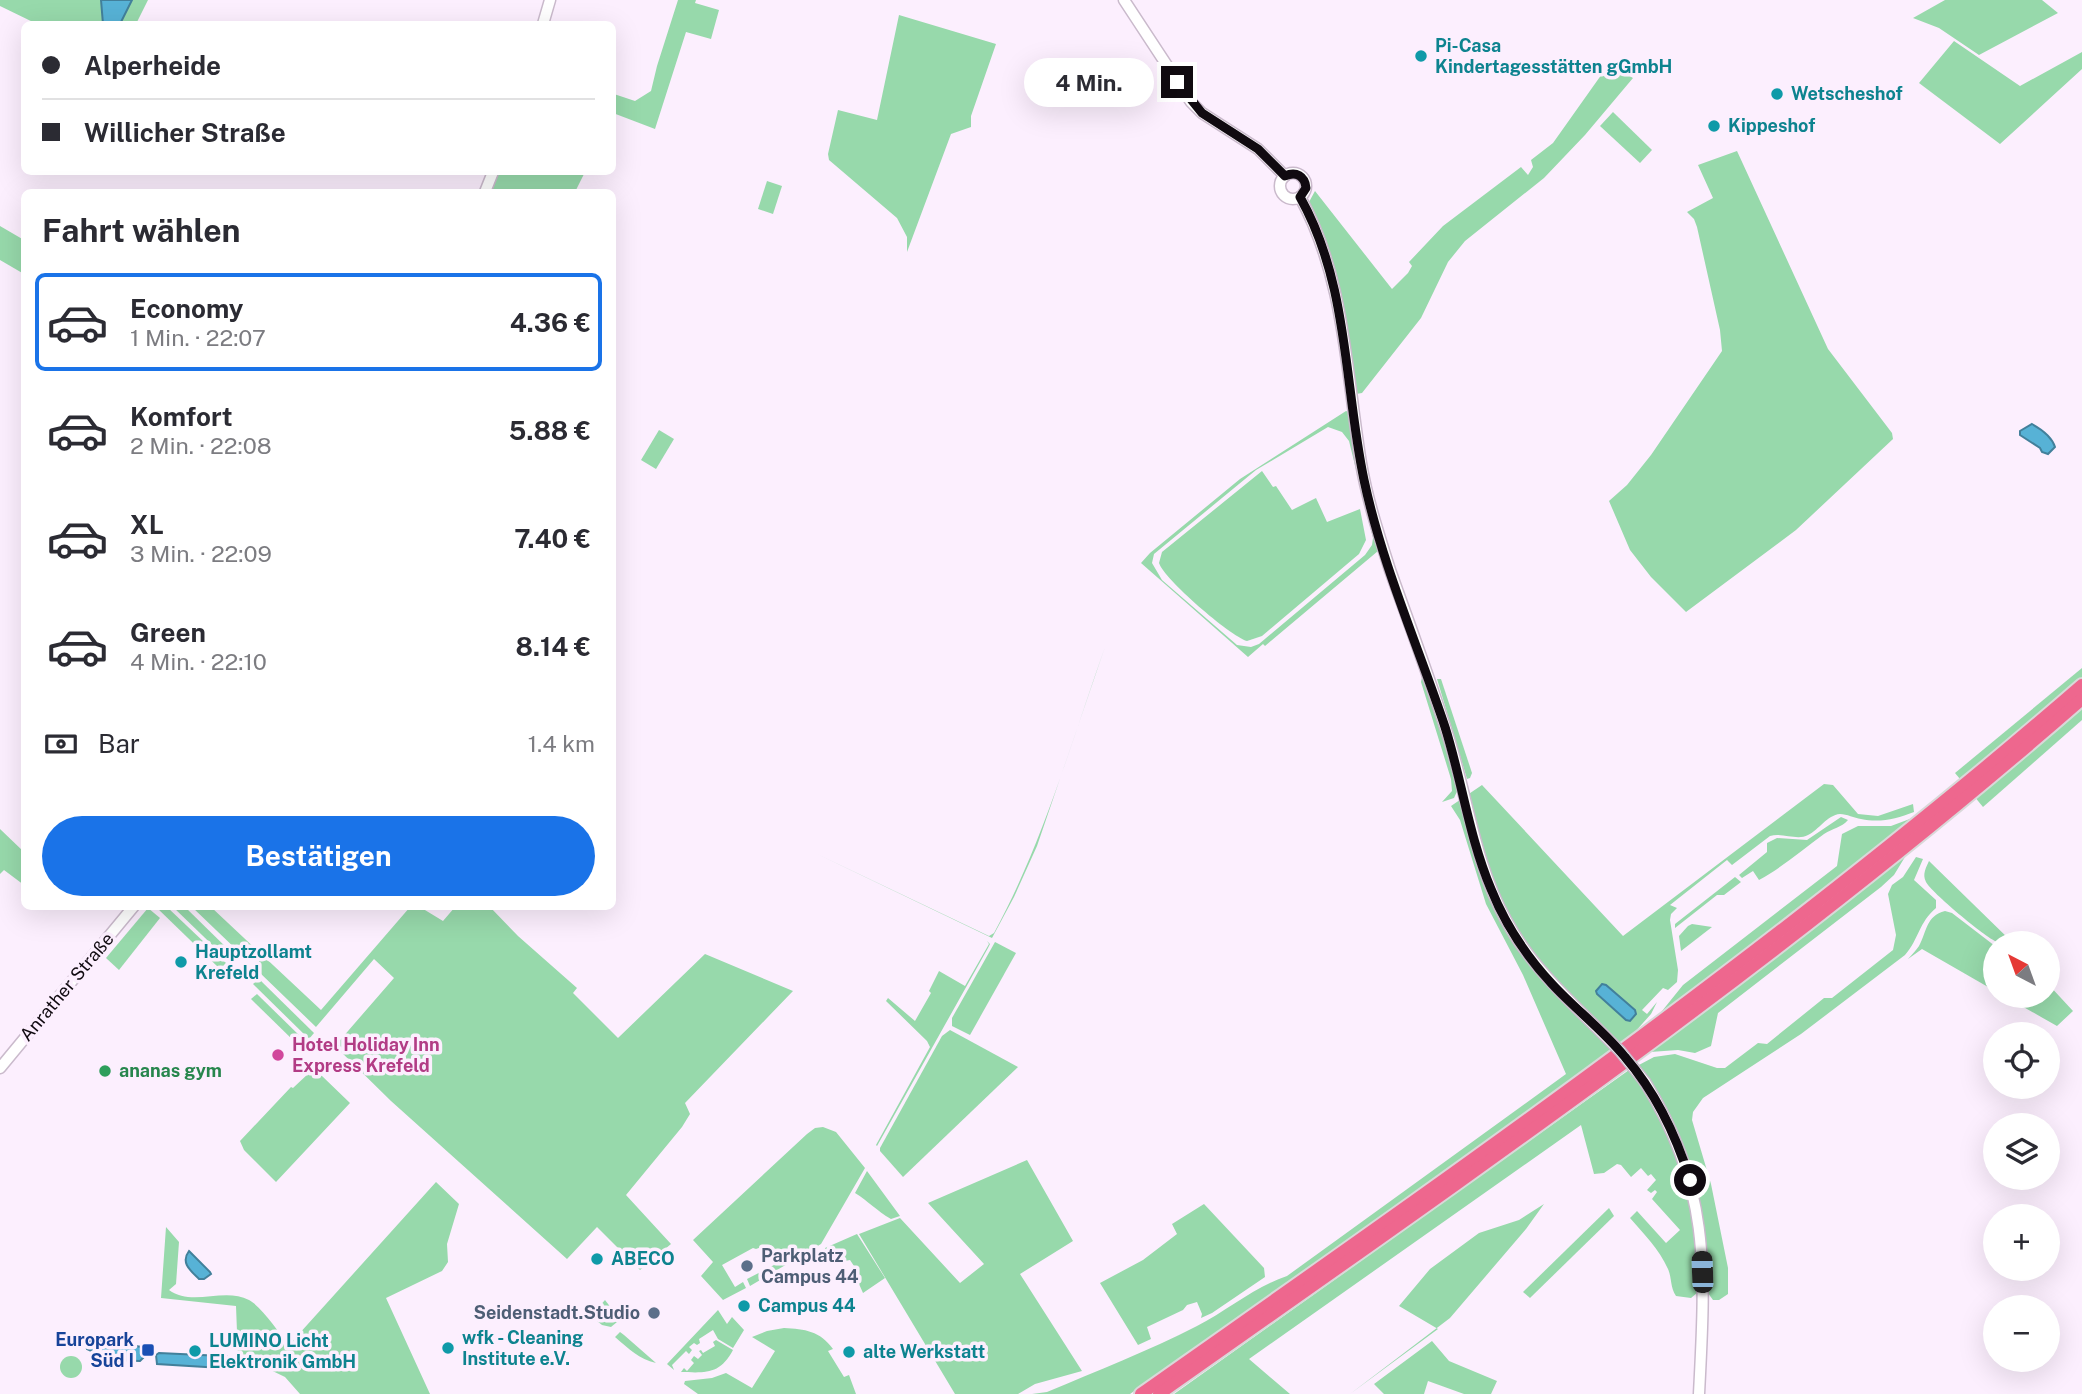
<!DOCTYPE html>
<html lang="de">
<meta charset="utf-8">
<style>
body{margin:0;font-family:"Public Sans",sans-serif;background:#f7f7f7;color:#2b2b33;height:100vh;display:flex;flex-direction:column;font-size:26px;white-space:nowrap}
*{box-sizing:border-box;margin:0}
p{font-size:23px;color:#7c7c81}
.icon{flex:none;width:38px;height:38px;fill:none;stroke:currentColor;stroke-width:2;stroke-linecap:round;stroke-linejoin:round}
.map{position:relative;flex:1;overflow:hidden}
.sheet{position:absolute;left:21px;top:189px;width:595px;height:721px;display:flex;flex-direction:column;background:#fff;border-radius:10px;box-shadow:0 7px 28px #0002}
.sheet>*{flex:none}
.hud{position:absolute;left:21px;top:21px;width:595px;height:154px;border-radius:10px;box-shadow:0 7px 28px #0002;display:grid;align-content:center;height:154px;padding:0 21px;background:#fff}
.needle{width:46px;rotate:319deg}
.controls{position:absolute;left:1983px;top:931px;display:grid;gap:14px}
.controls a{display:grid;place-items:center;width:77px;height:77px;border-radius:50%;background:#fff;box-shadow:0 7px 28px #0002;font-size:35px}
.end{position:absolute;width:32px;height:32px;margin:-16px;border:9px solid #100a10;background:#fff;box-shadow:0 0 0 4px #fff}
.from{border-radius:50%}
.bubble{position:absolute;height:49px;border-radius:24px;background:#fff;box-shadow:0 7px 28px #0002;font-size:23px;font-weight:700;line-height:49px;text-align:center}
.car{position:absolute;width:21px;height:42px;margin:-21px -10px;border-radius:9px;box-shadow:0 0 5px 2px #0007;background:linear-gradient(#222 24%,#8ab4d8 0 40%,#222 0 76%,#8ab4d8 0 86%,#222 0)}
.hud b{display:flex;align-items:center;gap:24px;height:66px;font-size:26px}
.hud b+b{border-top:2px solid #e1e1e2}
.hud i{width:18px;height:18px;background:#2b2b33}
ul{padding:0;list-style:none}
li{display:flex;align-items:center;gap:21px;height:98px;margin:0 14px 10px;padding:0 7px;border:4px solid transparent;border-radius:10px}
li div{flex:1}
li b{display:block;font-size:26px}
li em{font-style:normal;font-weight:700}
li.active{border-color:#1a73e8}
li>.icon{width:63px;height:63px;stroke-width:1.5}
h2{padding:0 21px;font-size:32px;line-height:84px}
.pay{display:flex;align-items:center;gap:18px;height:77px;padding:0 21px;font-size:26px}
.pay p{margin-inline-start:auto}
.primary-button{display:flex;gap:14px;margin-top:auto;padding:14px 21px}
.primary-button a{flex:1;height:80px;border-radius:42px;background:#1a73e8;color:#fff;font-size:28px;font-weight:700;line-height:80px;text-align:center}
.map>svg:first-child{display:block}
.green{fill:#97d9ab;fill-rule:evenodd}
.water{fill:#57b2d6;stroke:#42809b;stroke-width:2}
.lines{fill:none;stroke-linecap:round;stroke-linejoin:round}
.secondary-casing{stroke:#cabacc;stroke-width:13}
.highway-casing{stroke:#d9d8d9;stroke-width:16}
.secondary{stroke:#fff;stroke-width:10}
.highway{stroke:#ee678e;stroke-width:12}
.secondary-bridge-casing{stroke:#cabacc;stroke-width:13;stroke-linecap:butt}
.secondary-bridge{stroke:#fff;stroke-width:10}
.route{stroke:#100a10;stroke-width:9}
.culture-dot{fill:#0f9aa8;stroke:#fceffe;stroke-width:2.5}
.hotel-dot{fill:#d1479c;stroke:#fceffe;stroke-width:2.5}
.leisure-dot{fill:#2e9e5b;stroke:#fceffe;stroke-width:2.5}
.service-dot{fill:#5c6f8a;stroke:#fceffe;stroke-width:2.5}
.transit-dot{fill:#1a4fb4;stroke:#fceffe;stroke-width:2.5}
.labels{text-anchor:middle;stroke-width:7;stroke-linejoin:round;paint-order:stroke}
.culture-label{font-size:18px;font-weight:bold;fill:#0d838f;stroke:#fceffe;text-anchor:start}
.street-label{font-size:18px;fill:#100a10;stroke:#fceffe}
.hotel-label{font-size:18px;font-weight:bold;fill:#b23c85;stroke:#fceffe;text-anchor:start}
.leisure-label{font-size:18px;font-weight:bold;fill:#27864d;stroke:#fceffe;text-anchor:start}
.service-label{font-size:18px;font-weight:bold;fill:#4e5e75;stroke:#fceffe;text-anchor:start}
.transit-label{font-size:18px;font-weight:bold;fill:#164399;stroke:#fceffe;text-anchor:end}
</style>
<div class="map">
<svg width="2082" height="1394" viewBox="0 0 2082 1394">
<rect width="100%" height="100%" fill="#fceffe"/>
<!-- green -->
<g class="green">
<polygon points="0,0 148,0 136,24 37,24 0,6"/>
<polygon points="678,0 696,0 695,3 719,10 711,39 686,32 655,129 613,113 614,94 635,101 651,91 657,66"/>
<polygon points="1945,0 2042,0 2058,13 1979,55 1939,28 1913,18"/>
<polygon points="899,15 996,44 971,116 971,127 951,134 907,252 907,237 897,218 829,160 828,154 838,110 877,120"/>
<polygon points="1954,41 2020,86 2082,52 2082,69 2000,144 1919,83"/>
<polygon points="1609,64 1633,78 1585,135 1544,178 1465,241 1448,262 1421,318 1362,393 1356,394 1317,220 1309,202 1315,191 1392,289 1408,273 1412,266 1409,262 1443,226 1521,167 1528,175 1533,167 1531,160 1553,143"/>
<polygon points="1613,112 1652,150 1640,163 1600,126"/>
<polygon points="1737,151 1828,349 1892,433 1893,439 1796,530 1686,612 1651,577 1630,550 1609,501 1627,485 1651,455 1722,351 1720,330 1697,227 1694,219 1687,212 1713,198 1698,165"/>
<polygon points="496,172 585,172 575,192 488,192"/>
<polygon points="767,181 782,186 773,214 758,209"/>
<polygon points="0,226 24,240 24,274 0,260"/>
<path d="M1346,411L1352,413L1358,464L1459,787L1454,798L1442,802L1452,791L1451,779L1421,682L1422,677L1378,551L1265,646L1263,644L1248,657L1141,563L1150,553L1240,479ZM1328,427L1342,432L1349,441L1373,538L1372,545L1365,555L1259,644L1251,647L1237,645L1162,580L1152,563L1154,554L1256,470Z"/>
<polygon points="659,430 674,439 656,469 641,460"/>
<path d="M1262,471L1273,487L1276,486L1292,510L1316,498L1327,522L1360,509L1366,540L1359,554L1262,636L1247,641C1230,636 1164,579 1159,563L1162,552Z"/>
<path d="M1105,647L1037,846L1014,897L992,938L815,853L989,936L994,933C1043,843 1071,743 1105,647Z"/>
<polygon points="2082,668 2082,720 1983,807 1955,773"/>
<polygon points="1437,679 1441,679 1472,773 1470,778 1467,779"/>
<path d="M1824,784L1833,785L1858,814L1878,816L1913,804L1914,812C1896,819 1880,823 1861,819C1854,818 1847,814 1840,814C1827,815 1819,830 1808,835C1797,841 1782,832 1770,836L1732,865L1727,860L1670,905L1677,908L1671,914L1670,920L1678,970L1677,982L1668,990L1663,988L1642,1010L1647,1014L1657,1002L1651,1014L1634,1033L1479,1147L1130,1394H1032L1047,1392C1097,1371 1148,1351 1197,1326C1228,1310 1254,1287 1287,1276L1566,1074L1523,975L1486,904L1460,820L1451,806L1482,785L1623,936Z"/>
<path d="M1841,817L1848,820C1841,828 1833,828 1824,834C1802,850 1783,867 1759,880L1753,871L1742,878L1739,875L1767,852V843L1777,838L1807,840Z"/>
<polygon points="1915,817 1915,821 1654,1021 1683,985 1837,866 1842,834 1858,826 1891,826"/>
<polygon points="0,829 24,852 24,885 4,870 0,874"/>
<polygon points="1908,852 1894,875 1881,887 1718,1013 1711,1046 1695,1053 1678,1050 1650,1052 1788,948"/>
<path d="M1916,857L1923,859L1914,880L1936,900V908C1919,922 1919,939 1905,955L1801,1034L1703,1098L1693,1112L1692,1120L1711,1184L1728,1268V1294L1719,1300H1713L1705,1289L1698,1198L1637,1066L1654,1057L1675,1054L1717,1068H1725L1758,1043L1767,1044L1824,998H1832L1893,950L1896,935L1888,894L1892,885L1903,877Z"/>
<path d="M1929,861L2013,943C2008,943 2001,944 1997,942C1985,937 1931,892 1926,882C1922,874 1926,868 1929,861Z"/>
<polygon points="1735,877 1741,882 1724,895 1717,895 1675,928 1675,924"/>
<polygon points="156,907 167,907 226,963 220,969"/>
<polygon points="173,907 185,907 236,957 231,963"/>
<polygon points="410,907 420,907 443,921 455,907 490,907 518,936 577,988 573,993 618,1038 705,954 793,991 685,1103 690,1114 682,1127 626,1195 671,1244 640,1270 597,1227 567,1259 391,1101 335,1046 394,978 374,959 316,1027 259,972 259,958 255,955 249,957 240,953 192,907 211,907 321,1010"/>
<polygon points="148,908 160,918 119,970 106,958"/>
<path d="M1945,911L1952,913L1995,946V991L1922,949L1908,959C1912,955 1916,950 1919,946C1927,931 1926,916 1945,911Z"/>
<polygon points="1692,924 1712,927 1681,951 1679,936 1688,926"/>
<polygon points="987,941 990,944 988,948 877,1146 876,1145 930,1047 927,1041 886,1001 888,998 915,1021 931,993 929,991 939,971 965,986 989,944"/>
<polygon points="995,942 1016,953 970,1035 952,1026 952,1018"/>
<polygon points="259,979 314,1033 309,1039 253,984"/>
<polygon points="2048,984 2073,1011 2057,1026 2004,996 2048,996"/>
<polygon points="257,994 303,1039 298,1045 251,999"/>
<polygon points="950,1030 1018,1067 903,1177 880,1151 880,1148 942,1036"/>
<path d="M1629,1070C1680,1138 1697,1209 1697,1293L1691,1298L1676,1296C1670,1287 1672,1278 1668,1269C1659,1249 1644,1234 1630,1218L1637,1211L1666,1243L1680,1230L1652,1199L1657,1192L1655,1190L1651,1193L1647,1190L1656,1180L1651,1174L1648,1176L1641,1168L1631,1177L1621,1165L1617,1164L1604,1173L1594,1174L1581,1125L1249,1359L1290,1394H1174Z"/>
<polygon points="310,1072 322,1076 350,1103 276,1182 244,1150 240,1141 291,1087 293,1088"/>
<polygon points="823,1127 836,1132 865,1168 821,1244 750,1286 747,1279 774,1265 764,1246 756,1249 753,1248 722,1265 735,1287 743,1282 746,1288 723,1300 701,1276 713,1262 693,1240 807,1134 815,1128"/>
<polygon points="1027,1160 1073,1241 1020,1274 1082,1371 1035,1384 1018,1394 955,1394 859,1234 900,1218 960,1283 984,1264 928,1203"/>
<path d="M867,1171L900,1216L891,1219C877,1211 868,1201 855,1193Z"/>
<path d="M436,1182L459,1204L447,1244L448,1262L442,1271L386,1298L430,1394H300L285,1377L256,1363L254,1360L238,1358L236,1306L161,1298L166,1227L179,1242L176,1284L169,1290C192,1307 224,1287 249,1300C262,1307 279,1333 289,1345Z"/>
<polygon points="1204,1204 1264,1268 1265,1277 1212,1313 1201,1318 1202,1314 1197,1302 1187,1305 1183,1310 1147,1327 1151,1339 1138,1345 1100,1283 1143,1260 1177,1234 1172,1224"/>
<polygon points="1544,1204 1526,1229 1450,1318 1350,1394 1438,1329 1399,1306 1430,1269 1479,1233 1519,1220"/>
<polygon points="1609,1208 1614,1216 1530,1298 1523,1292"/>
<polygon points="857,1234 885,1278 863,1293 855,1275 858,1272 850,1260 834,1263 825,1248"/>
<polygon points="605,1300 618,1317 617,1322 611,1327 602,1325 591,1316"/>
<polygon points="718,1310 727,1324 732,1317 744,1330 733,1348 718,1339 713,1330 699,1339 700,1343 697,1345 694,1343 689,1347 692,1350 689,1354 686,1351 672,1365 674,1370 667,1364"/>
<path d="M784,1328C805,1329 820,1331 833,1349L828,1351L844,1377L849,1375L856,1394H698L684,1384L685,1381L712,1378L726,1373L752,1388L775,1351L752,1337L767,1331Z"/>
<path d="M620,1332L624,1335L656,1363C639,1359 629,1349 615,1337Z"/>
<path d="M716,1340L733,1350C720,1374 707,1373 681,1372L684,1368L687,1371L694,1363L691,1360L694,1356L698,1359L702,1355L699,1351L701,1350L703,1353L715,1346L713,1342Z"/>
<polygon points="1432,1341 1449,1361 1497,1381 1491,1394 1464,1394 1428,1381 1424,1394 1384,1394 1374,1384"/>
<circle cx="71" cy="1367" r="11"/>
</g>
<!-- water -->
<g class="water">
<polygon points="101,0 132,0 120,24 103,24"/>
<path d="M2032,424C2041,429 2052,437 2055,447L2048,454L2042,452L2040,448L2020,435V431Z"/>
<polygon points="1602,984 1606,985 1635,1010 1636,1014 1630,1021 1626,1020 1597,994 1596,991"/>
<path d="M189,1251L210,1272L211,1274L204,1279H199C191,1271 180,1263 189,1251Z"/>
<polygon points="91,1340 136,1346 141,1347 146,1355 140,1361 104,1360 98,1354 87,1349 86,1345"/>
<polygon points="159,1353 244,1357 254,1360 256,1363 250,1367 238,1369 157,1364 156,1355"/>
</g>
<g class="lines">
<!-- secondary casing -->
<g class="secondary-casing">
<g id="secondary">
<polyline points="1124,0 1191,102 1202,113 1258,149 1285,176"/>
<polyline points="543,24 550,0"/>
<circle cx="1293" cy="186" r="13"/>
<polyline points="485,192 493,172"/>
<path d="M1300,197C1345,278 1346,373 1361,463C1367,499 1379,535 1390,570C1410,626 1431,682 1449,739C1468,800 1475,864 1506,920C1528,961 1561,993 1594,1025"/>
<polyline points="0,1068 134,906"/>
<path d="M1645,1082C1712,1189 1705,1274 1699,1394"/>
</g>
</g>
<!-- highway casing -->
<g class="highway-casing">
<g id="highway">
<path d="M1141,1394C1462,1168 1785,943 2082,685"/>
<path d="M1159,1394C1474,1172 1792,953 2082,699"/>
</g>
</g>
<!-- secondary -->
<use href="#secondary" class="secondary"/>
<!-- highway -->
<use href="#highway" class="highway"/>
<!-- secondary-bridge casing -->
<g class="secondary-bridge-casing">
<polyline id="secondary-bridge" points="1594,1025 1620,1051 1645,1082"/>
</g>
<!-- secondary-bridge -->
<use href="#secondary-bridge" class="secondary-bridge"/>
</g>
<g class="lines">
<!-- route -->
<path class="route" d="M1177,82L1202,113L1258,149L1285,176C1296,171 1305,176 1306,188L1300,197C1349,284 1344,385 1364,480C1382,565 1418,646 1445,727C1462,781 1469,837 1491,889C1505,924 1526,956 1552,984C1575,1009 1603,1030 1625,1057C1656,1093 1676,1135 1690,1180"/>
</g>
<!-- markers -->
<g class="culture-dot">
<circle cx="1421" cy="56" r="7"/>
<circle cx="1777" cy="94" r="7"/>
<circle cx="1714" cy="126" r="7"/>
<circle cx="181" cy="962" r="7"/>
<circle cx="597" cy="1259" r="7"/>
<circle cx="744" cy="1306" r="7"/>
<circle cx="448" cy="1348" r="7"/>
<circle cx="195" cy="1351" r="7"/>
<circle cx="849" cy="1352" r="7"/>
</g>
<circle class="hotel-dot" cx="278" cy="1055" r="7"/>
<circle class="leisure-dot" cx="105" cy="1071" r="7"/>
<g class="service-dot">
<circle cx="747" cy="1266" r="7"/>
<circle cx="654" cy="1313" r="7"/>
</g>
<rect class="transit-dot" x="141" y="1343" width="14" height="14" rx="3.5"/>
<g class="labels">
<!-- culture labels -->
<g class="culture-label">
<text x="1435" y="52">Pi-Casa<tspan x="1435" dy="21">Kindertagesstätten gGmbH</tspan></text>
<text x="1791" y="100">Wetscheshof</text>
<text x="1728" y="132">Kippeshof</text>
<text x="195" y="958">Hauptzollamt<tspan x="195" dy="21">Krefeld</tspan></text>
<text x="611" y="1265">ABECO</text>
<text x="758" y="1312">Campus 44</text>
<text x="462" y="1344">wfk - Cleaning<tspan x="462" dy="21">Institute e.V.</tspan></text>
<text x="209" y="1347">LUMINO Licht<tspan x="209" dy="21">Elektronik GmbH</tspan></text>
<text x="863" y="1358">alte Werkstatt</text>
</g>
<!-- street labels -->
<g class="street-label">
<text transform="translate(67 987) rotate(-50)" y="6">Anrather Straße</text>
</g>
<!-- hotel labels -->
<g class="hotel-label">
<text x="292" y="1051">Hotel Holiday Inn<tspan x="292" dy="21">Express Krefeld</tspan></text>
</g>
<!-- leisure labels -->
<g class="leisure-label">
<text x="119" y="1077">ananas gym</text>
</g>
<!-- service labels -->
<g class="service-label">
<text x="761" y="1262">Parkplatz<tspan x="761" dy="21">Campus 44</tspan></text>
<text x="640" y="1319" text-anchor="end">Seidenstadt.Studio</text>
</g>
<!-- transit labels -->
<g class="transit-label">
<text x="134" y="1346">Europark<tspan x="134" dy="21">Süd I</tspan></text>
</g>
</g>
</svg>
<div class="controls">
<a><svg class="needle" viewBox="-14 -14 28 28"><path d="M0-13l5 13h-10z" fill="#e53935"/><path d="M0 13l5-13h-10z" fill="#7c7c81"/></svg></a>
<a><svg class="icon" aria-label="locate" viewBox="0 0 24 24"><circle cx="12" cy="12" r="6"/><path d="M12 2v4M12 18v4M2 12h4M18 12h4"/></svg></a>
<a><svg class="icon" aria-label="layers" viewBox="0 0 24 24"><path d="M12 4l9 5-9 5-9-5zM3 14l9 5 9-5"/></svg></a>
<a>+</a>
<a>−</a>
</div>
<i class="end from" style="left:1690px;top:1180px"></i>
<i class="end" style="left:1177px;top:82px"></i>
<div class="bubble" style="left:1024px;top:58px;width:130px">4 Min.</div>
<i class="car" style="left:1702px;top:1272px;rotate:358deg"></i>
<div class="hud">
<b><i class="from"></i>Alperheide</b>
<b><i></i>Willicher Straße</b>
</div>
<section class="sheet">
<h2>Fahrt wählen</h2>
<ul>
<li class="active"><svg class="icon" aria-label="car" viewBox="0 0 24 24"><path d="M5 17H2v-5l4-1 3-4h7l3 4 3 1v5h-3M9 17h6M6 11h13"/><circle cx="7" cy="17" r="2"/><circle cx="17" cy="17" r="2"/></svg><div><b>Economy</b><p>1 Min. · 22:07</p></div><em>4.36 €</em></li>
<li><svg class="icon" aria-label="car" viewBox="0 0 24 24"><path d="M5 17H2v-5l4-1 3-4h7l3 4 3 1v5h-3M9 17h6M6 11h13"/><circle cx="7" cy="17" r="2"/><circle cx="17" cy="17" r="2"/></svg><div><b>Komfort</b><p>2 Min. · 22:08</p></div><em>5.88 €</em></li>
<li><svg class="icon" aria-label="car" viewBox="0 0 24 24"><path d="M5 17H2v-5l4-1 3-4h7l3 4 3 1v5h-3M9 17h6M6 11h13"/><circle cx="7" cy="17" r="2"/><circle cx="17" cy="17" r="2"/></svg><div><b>XL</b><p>3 Min. · 22:09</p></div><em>7.40 €</em></li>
<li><svg class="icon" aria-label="car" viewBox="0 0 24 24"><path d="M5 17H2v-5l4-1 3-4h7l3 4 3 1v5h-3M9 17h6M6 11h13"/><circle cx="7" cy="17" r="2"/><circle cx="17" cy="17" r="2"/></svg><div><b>Green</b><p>4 Min. · 22:10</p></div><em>8.14 €</em></li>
</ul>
<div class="pay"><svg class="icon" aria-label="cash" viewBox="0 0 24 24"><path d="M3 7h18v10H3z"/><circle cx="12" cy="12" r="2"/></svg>Bar<p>1.4 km</p></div>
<div class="primary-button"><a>Bestätigen</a></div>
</section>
</div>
